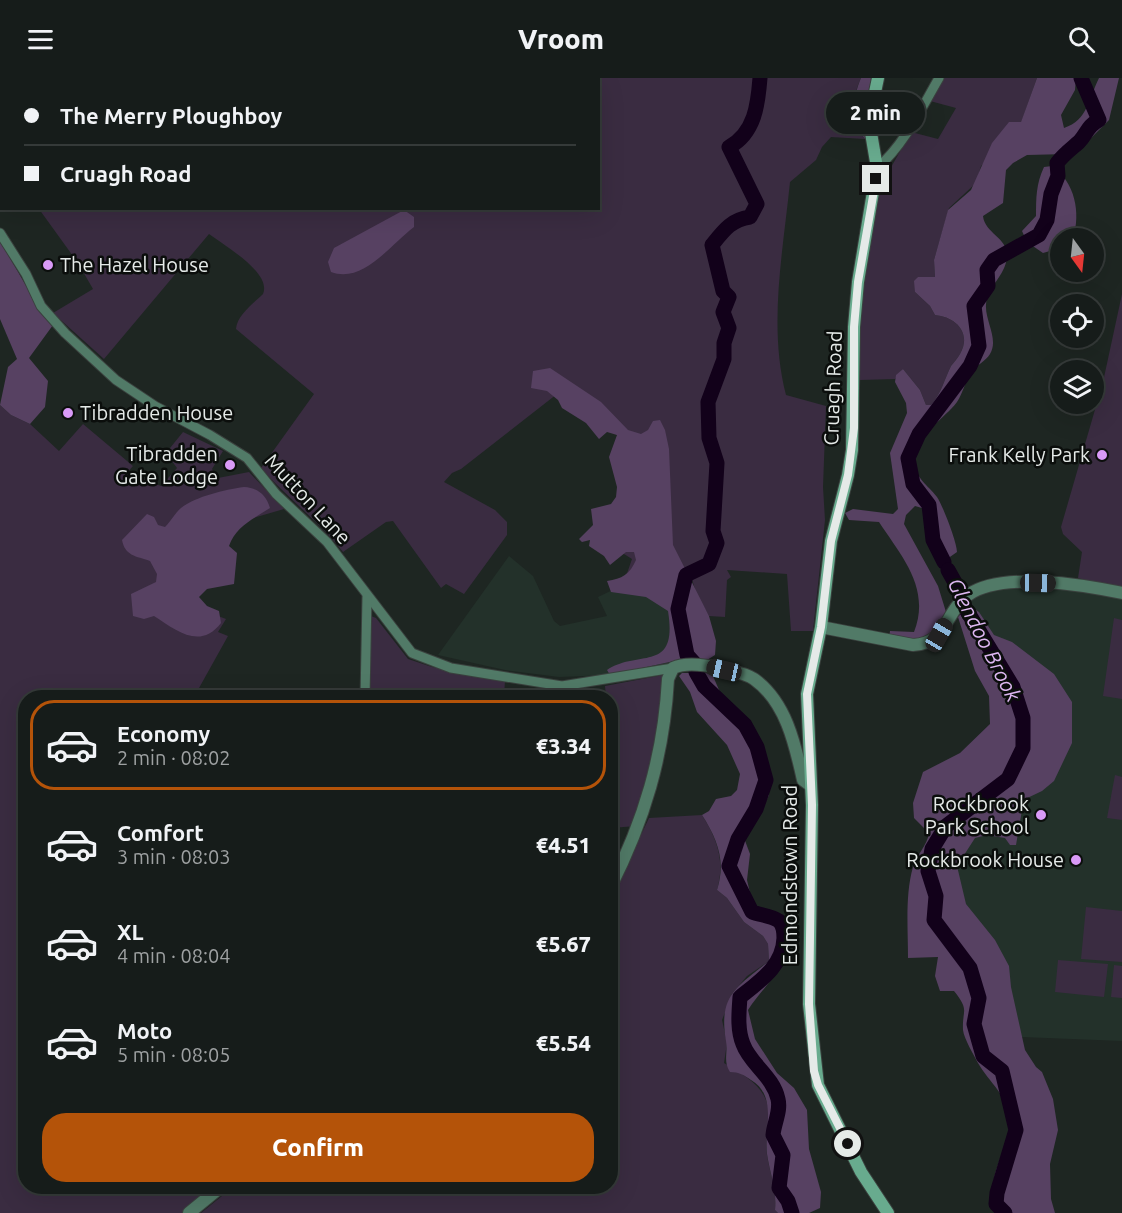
<!DOCTYPE html>
<meta charset="utf-8">
<style>
body{margin:0;font-family:Ubuntu,sans-serif;background:#1f2523;color:#f1f3f6;height:100vh;display:flex;flex-direction:column;font-size:22px;white-space:nowrap}
*{box-sizing:border-box;margin:0}
p{font-size:20px;color:#9ea1a2}
.icon{flex:none;width:33px;height:33px;fill:none;stroke:currentColor;stroke-width:2;stroke-linecap:round;stroke-linejoin:round}
.map{position:relative;flex:1;overflow:hidden}
.details{position:absolute;left:18px;top:612px;width:600px;height:504px;display:flex;flex-direction:column;background:#161c1a;border-radius:24px;box-shadow:0 6px 24px #0002,0 0 0 2px #353a39}
.details>*{flex:none}
.banner{position:absolute;left:0px;top:0px;width:600px;height:132px;box-shadow:0 6px 24px #0002,0 0 0 2px #353a39;display:grid;align-content:center;height:132px;padding:0 24px;background:#161c1a}
.needle{width:39px;rotate:165deg}
.fabs{position:absolute;left:1050px;top:150px;display:grid;gap:12px}
.fabs a{display:grid;place-items:center;width:54px;height:54px;border-radius:50%;background:#161c1a;box-shadow:0 6px 24px #0002,0 0 0 2px #353a39;font-size:30px}
.end{position:absolute;width:27px;height:27px;margin:-14px;border:8px solid #e5eae8;background:#111;box-shadow:0 0 0 3px #111}
.from{border-radius:50%}
.bubble{position:absolute;height:42px;border-radius:21px;background:#161c1a;box-shadow:0 6px 24px #0002,0 0 0 2px #353a39;font-size:20px;font-weight:800;line-height:42px;text-align:center}
.car{position:absolute;width:18px;height:36px;margin:-18px -9px;border-radius:8px;box-shadow:0 0 4px 2px #0007;background:linear-gradient(#222 24%,#8ab4d8 0 40%,#222 0 76%,#8ab4d8 0 86%,#222 0)}
.banner b{display:flex;align-items:center;gap:21px;height:57px;font-size:22px}
.banner b+b{border-top:2px solid #353a39}
.banner i{width:15px;height:15px;background:#f1f3f6}
ul{padding:10px 0 0;list-style:none}
li{display:flex;align-items:center;gap:18px;height:90px;margin:0 12px 9px;padding:0 12px;border:3px solid transparent;border-radius:24px}
li div{flex:1}
li b{display:block;font-size:22px}
li em{font-style:normal;font-weight:800}
li.current{border-color:#b45309}
li>.icon{width:54px;height:54px;stroke-width:1.5}
.cta{display:flex;gap:12px;margin-top:auto;padding:12px 24px}
.cta a{flex:1;height:69px;border-radius:24px;background:#b45309;color:#fff;font-size:24px;font-weight:800;line-height:69px;text-align:center}
header{display:flex;justify-content:space-between;align-items:center;height:78px;padding:0 24px;background:#161c1a;font-size:27px;font-weight:800}
.map>svg:first-child{display:block}
.built{fill:#23312a}
.green{fill:#3a2c41}
.forest{fill:#574162}
.lines{fill:none;stroke-linecap:round;stroke-linejoin:round}
.river{stroke:#12011a;stroke-width:15}
.minor-casing{stroke:#3a413e;stroke-width:11}
.tertiary-casing{stroke:#3a413e;stroke-width:14}
.secondary-casing{stroke:#3a413e;stroke-width:14}
.minor{stroke:#517a67;stroke-width:9}
.tertiary{stroke:#517a67;stroke-width:12}
.secondary{stroke:#68ab8e;stroke-width:12}
.route{stroke:#e5eae8;stroke-width:8}
.poi-dot{fill:#d99af7;stroke:#0b0e0c;stroke-width:2}
.labels{text-anchor:middle;stroke-width:5;stroke-linejoin:round;paint-order:stroke}
.poi-label{font-size:20px;fill:#e5eae8;stroke:#0b0e0c;text-anchor:end}
.street-label{font-size:20px;fill:#e5eae8;stroke:#0b0e0c}
.water-label{font-size:21px;font-style:italic;fill:#deb7f2;stroke:#0b0e0c}
</style>
<header><svg class="icon" aria-label="menu" viewBox="0 0 24 24"><path d="M4 6h16M4 12h16M4 18h16"/></svg>Vroom<svg class="icon" aria-label="search" viewBox="0 0 24 24"><circle cx="10" cy="10" r="6"/><path d="M15 15l6 6"/></svg></header>
<div class="map">
<svg width="1122" height="1135" viewBox="0 0 1122 1135">
<rect width="100%" height="100%" fill="#1e2622"/>
<!-- built -->
<g class="built">
<polygon points="509,478 533,498 554,543 560,548 607,538 598,519 663,488 687,577 666,586 610,597 559,599 505,592 438,577"/>
<polygon points="1041,509 1092,514 1122,520 1122,963 1022,959 979,920 932,771 1008,701 976,547 964,528 978,516 1000,511"/>
</g>
<!-- green -->
<g class="green">
<polygon points="0,0 83,1 2,2 0,106"/>
<path d="M156,0H861C851,21 850,42 865,61L831,59L822,69L816,82L790,104C783,174 768,248 786,317L826,328L823,409L825,442L813,553H791L787,496L727,492L731,499L727,502L725,539L709,538L696,515L692,501L623,507L632,481L592,456L630,417L627,364L605,349L566,309L461,391L452,395L444,404L495,432L507,444V457L464,516L446,506L441,510L393,443L386,444L343,474C319,443 287,420 261,390L314,316L236,251C237,237 254,225 263,216C272,195 225,168 209,156L104,281L53,235L93,211L78,185L39,131L598,130V2L154,1Z"/>
<path d="M943,0H1037L1021,45L1015,46L994,76L981,88L976,105L949,130L934,182L935,199H918L915,214L930,228L935,237C956,239 972,255 960,276C957,281 954,284 951,288C944,302 942,314 931,327H926L920,312L903,291L895,301L860,302V228L875,128L881,107L911,54L938,61L956,30L930,23Z"/>
<polygon points="1122,216 1122,511 1078,500 1082,474 1063,456 1061,449 1103,304"/>
<polygon points="0,327 11,337 30,346 59,373 83,346 133,388 126,396 137,404 141,400 161,408 177,390 166,375 183,354 223,373 212,391 218,400 249,394 284,431 236,445 184,525 226,541 218,554 228,558 194,619 26,620 26,1108 216,1109 183,1135 0,1135"/>
<polygon points="371,538 376,540 408,581 432,589 505,602 504,619 370,620"/>
<polygon points="1114,540 1122,542 1122,621 1103,618"/>
<polygon points="663,597 656,668 636,748 611,750 610,682 613,682 610,620 606,619 605,608"/>
<polygon points="1115,697 1122,699 1122,742 1107,740"/>
<path d="M702,737C718,762 725,784 717,812L727,820L744,844L763,858L768,866L769,883L747,898L732,916L722,942L727,965L724,985C747,999 769,1010 769,1039C769,1052 765,1064 767,1077C770,1096 777,1112 775,1132L778,1135H201L233,1109L610,1108L611,820L649,740Z"/>
<polygon points="1086,829 1122,833 1122,884 1081,881"/>
<polygon points="1058,882 1108,886 1104,919 1055,914"/>
<polygon points="1114,887 1122,888 1122,920 1111,919"/>
</g>
<!-- forest -->
<g class="forest">
<path d="M861,0H883L875,36L877,56L865,61C850,41 852,22 861,0Z"/>
<path d="M1037,0H1076L1075,12L1061,37L1064,50C1088,42 1089,20 1099,0H1119L1109,42L1081,70L1067,76L1027,77L1013,85L1006,92L1003,125L983,138C985,156 1008,159 1007,179C1005,199 987,208 986,227C985,243 999,261 990,276C986,283 976,287 971,295C965,303 963,315 957,324C944,341 921,353 916,377C911,398 926,405 937,419C942,426 957,464 957,474L947,481L942,478L922,430L915,428L906,437L904,446L938,508L946,534C926,566 926,564 889,560L890,553L914,554C931,510 902,479 879,444L849,442L845,435L853,431L893,436L898,431L890,375L907,335L906,325L895,304L896,297L903,291L920,312L926,327H931C942,314 944,302 951,288C954,284 957,281 960,276C972,255 956,239 935,237L930,228L915,214L914,203L918,199H935L934,182L948,132L971,112L992,65L1009,44H1021Z"/>
<path d="M1052,88C1075,104 1081,135 1073,160H1060V170L1043,175L1027,164L1022,153L1036,138C1036,120 1036,106 1044,89Z"/>
<path d="M404,132L414,139V149C390,167 363,206 331,194L328,184L334,170Z"/>
<path d="M0,164C18,192 32,222 53,247L29,280L48,303L45,329L30,346L11,337L0,327L8,289L17,281L0,241Z"/>
<path d="M550,290L601,324L628,352L641,356L648,352L653,343L660,342L665,352L669,371L673,467L709,538L716,563L715,577L707,582L683,581L610,597L607,592C639,571 678,596 668,533L646,519L611,514L607,503C622,501 630,496 636,482L634,474H626L610,487L604,478L589,468L590,462L582,464L579,461L593,447L591,431L611,426L616,419L617,409L609,379L617,357L607,354L599,361L586,345L562,330L558,322L547,313L531,310L533,293Z"/>
<path d="M244,409C258,410 266,417 270,430C253,441 236,448 229,468L237,475L234,506L207,511L199,519L207,528L219,533L221,545C200,572 177,553 154,538L144,541L133,538L131,516L156,504L157,496L150,483C136,478 125,478 122,462L147,436L154,439L158,447L165,449C171,443 175,435 181,430C197,418 224,412 244,409Z"/>
<path d="M969,527L979,534L994,557L1012,564L1054,596L1072,624V665L1054,703L1042,713L1021,723L1022,732L1016,767H1010L1005,760L987,757L975,760L957,788L966,826L995,862L1009,888L1011,909L1025,972L1036,989L1042,994L1053,1021L1058,1052L1050,1086L1051,1121L1055,1135H999C979,1109 1010,1071 1010,1042C1010,1020 988,1003 978,985C974,977 964,961 963,952C962,931 970,933 954,913H940L935,898L938,879L908,880C908,850 905,817 913,789C917,776 927,768 929,755L914,740L913,725L923,694L960,675L990,646L989,618L975,593L958,539Z"/>
<path d="M682,595H706L713,598L731,640L757,665L764,676L767,689L769,717L762,731L750,743L744,760L750,776L747,802L754,832L782,841C800,882 768,901 748,932L755,961L777,995L794,1010L807,1032L809,1071L821,1114L820,1130L809,1135H778L775,1132C777,1112 770,1096 767,1076C764,1052 778,1018 751,1002C744,997 739,994 730,994C723,983 728,976 726,963C718,917 737,909 769,883L768,866L763,858L744,844L727,820L717,812C726,784 718,762 702,737L709,733L716,721L731,718L737,712L740,696L727,667L697,634L690,614L679,598Z"/>
</g>
<g class="lines">
<!-- river -->
<g class="river">
<path d="M760,0C758,26 755,55 729,69L757,126L750,139C731,142 724,152 712,167L723,213L729,219L723,234L729,250L724,265V281L708,324L709,360L717,385L713,453L717,465L709,486L686,497L678,531L687,577L696,587V594L704,608L745,647L757,669L766,702L756,731L738,761L729,788L752,834C760,837 772,838 779,843C784,848 784,854 784,860C783,888 760,903 740,919C739,934 737,951 743,966C750,986 773,998 778,1021C781,1033 774,1045 773,1057L783,1077L779,1110L788,1123L792,1135"/>
<path d="M944,484L933,462L929,427L913,406L908,380L919,356L970,288L979,268L974,228L988,208L987,192L994,182L1039,157L1047,142L1051,116L1058,98L1057,85C1064,76 1071,71 1079,64C1087,56 1087,48 1099,42L1081,0"/>
<polyline points="948,492 958,510 964,528 1013,609 1023,640 1023,670 1008,701 946,748 932,771 928,793 936,818 934,842 970,890 979,920 974,946 983,978 1002,993 1016,1052 997,1115 996,1126 1005,1135"/>
</g>
<!-- minor casing -->
<g class="minor-casing">
<g id="minor">
<polyline points="92,0 93,2"/>
<path d="M877,90C904,67 921,31 939,0"/>
<polyline points="0,120 2,119"/>
<polyline points="0,155 26,196 41,228 65,255 116,302 155,328 210,357 247,380 276,416 327,464 412,575 451,590 562,608 673,590"/>
<polyline points="365,620 367,519"/>
</g>
</g>
<!-- tertiary casing -->
<g class="tertiary-casing">
<g id="tertiary">
<path d="M821,549L913,567C948,565 944,535 968,517C1002,493 1084,507 1122,515"/>
<path d="M610,810C644,743 664,677 668,601L673,590C686,584 705,587 718,590C730,593 744,594 754,601C786,624 795,666 803,702L811,708"/>
<polyline points="189,1135 222,1108"/>
</g>
</g>
<!-- secondary casing -->
<g class="secondary-casing">
<polyline id="secondary" points="878,0 869,43 877,90 858,204 854,249 852,372 848,397 831,463 821,549 807,616 812,727 809,926 818,1007 861,1094 888,1135"/>
</g>
<!-- minor -->
<use href="#minor" class="minor"/>
<!-- tertiary -->
<use href="#tertiary" class="tertiary"/>
<!-- secondary -->
<use href="#secondary" class="secondary"/>
</g>
<g class="lines">
<!-- route -->
<polyline class="route" points="848,1066 818,1007 814,993 809,926 812,727 807,616 821,549 831,463 848,397 854,350 854,249 858,204 876,101"/>
</g>
<!-- markers -->
<g class="poi-dot">
<circle cx="48" cy="187" r="6"/>
<circle cx="68" cy="335" r="6"/>
<circle cx="1102" cy="377" r="6"/>
<circle cx="230" cy="387" r="6"/>
<circle cx="1041" cy="737" r="6"/>
<circle cx="1076" cy="782" r="6"/>
</g>
<g class="labels">
<!-- poi labels -->
<g class="poi-label">
<text x="60" y="194" text-anchor="start">The Hazel House</text>
<text x="80" y="342" text-anchor="start">Tibradden House</text>
<text x="218" y="383">Tibradden<tspan x="218" dy="23">Gate Lodge</tspan></text>
<text x="1090" y="384">Frank Kelly Park</text>
<text x="1029" y="733">Rockbrook<tspan x="1029" dy="23">Park School</tspan></text>
<text x="1064" y="789">Rockbrook House</text>
</g>
<!-- street labels -->
<g class="street-label">
<text transform="translate(833 310) rotate(-88)" y="7">Cruagh Road</text>
<text transform="translate(308 421) rotate(47)" y="7">Mutton Lane</text>
<text transform="translate(790 797) rotate(-90)" y="7">Edmondstown Road</text>
</g>
<!-- water labels -->
<g class="water-label">
<text transform="translate(984 562) rotate(63)" y="7">Glendoo Brook</text>
</g>
</g>
</svg>
<div class="fabs">
<a><svg class="needle" viewBox="-14 -14 28 28"><path d="M0-13l5 13h-10z" fill="#e53935"/><path d="M0 13l5-13h-10z" fill="#9ea1a2"/></svg></a>
<a><svg class="icon" aria-label="locate" viewBox="0 0 24 24"><circle cx="12" cy="12" r="6"/><path d="M12 2v4M12 18v4M2 12h4M18 12h4"/></svg></a>
<a><svg class="icon" aria-label="layers" viewBox="0 0 24 24"><path d="M12 4l9 5-9 5-9-5zM3 14l9 5 9-5"/></svg></a>
</div>
<i class="end from" style="left:848px;top:1066px"></i>
<i class="end" style="left:876px;top:101px"></i>
<div class="bubble" style="left:826px;top:14px;width:99px">2 min</div>
<i class="car" style="left:1038px;top:505px;rotate:91deg"></i>
<i class="car" style="left:939px;top:557px;rotate:30deg"></i>
<i class="car" style="left:724px;top:592px;rotate:283deg"></i>
<div class="banner">
<b><i class="from"></i>The Merry Ploughboy</b>
<b><i></i>Cruagh Road</b>
</div>
<section class="details">
<ul>
<li class="current"><svg class="icon" aria-label="car" viewBox="0 0 24 24"><path d="M5 17H2v-5l4-1 3-4h7l3 4 3 1v5h-3M9 17h6M6 11h13"/><circle cx="7" cy="17" r="2"/><circle cx="17" cy="17" r="2"/></svg><div><b>Economy</b><p>2 min · 08:02</p></div><em>€3.34</em></li>
<li><svg class="icon" aria-label="car" viewBox="0 0 24 24"><path d="M5 17H2v-5l4-1 3-4h7l3 4 3 1v5h-3M9 17h6M6 11h13"/><circle cx="7" cy="17" r="2"/><circle cx="17" cy="17" r="2"/></svg><div><b>Comfort</b><p>3 min · 08:03</p></div><em>€4.51</em></li>
<li><svg class="icon" aria-label="car" viewBox="0 0 24 24"><path d="M5 17H2v-5l4-1 3-4h7l3 4 3 1v5h-3M9 17h6M6 11h13"/><circle cx="7" cy="17" r="2"/><circle cx="17" cy="17" r="2"/></svg><div><b>XL</b><p>4 min · 08:04</p></div><em>€5.67</em></li>
<li><svg class="icon" aria-label="car" viewBox="0 0 24 24"><path d="M5 17H2v-5l4-1 3-4h7l3 4 3 1v5h-3M9 17h6M6 11h13"/><circle cx="7" cy="17" r="2"/><circle cx="17" cy="17" r="2"/></svg><div><b>Moto</b><p>5 min · 08:05</p></div><em>€5.54</em></li>
</ul>
<div class="cta"><a>Confirm</a></div>
</section>
</div>
